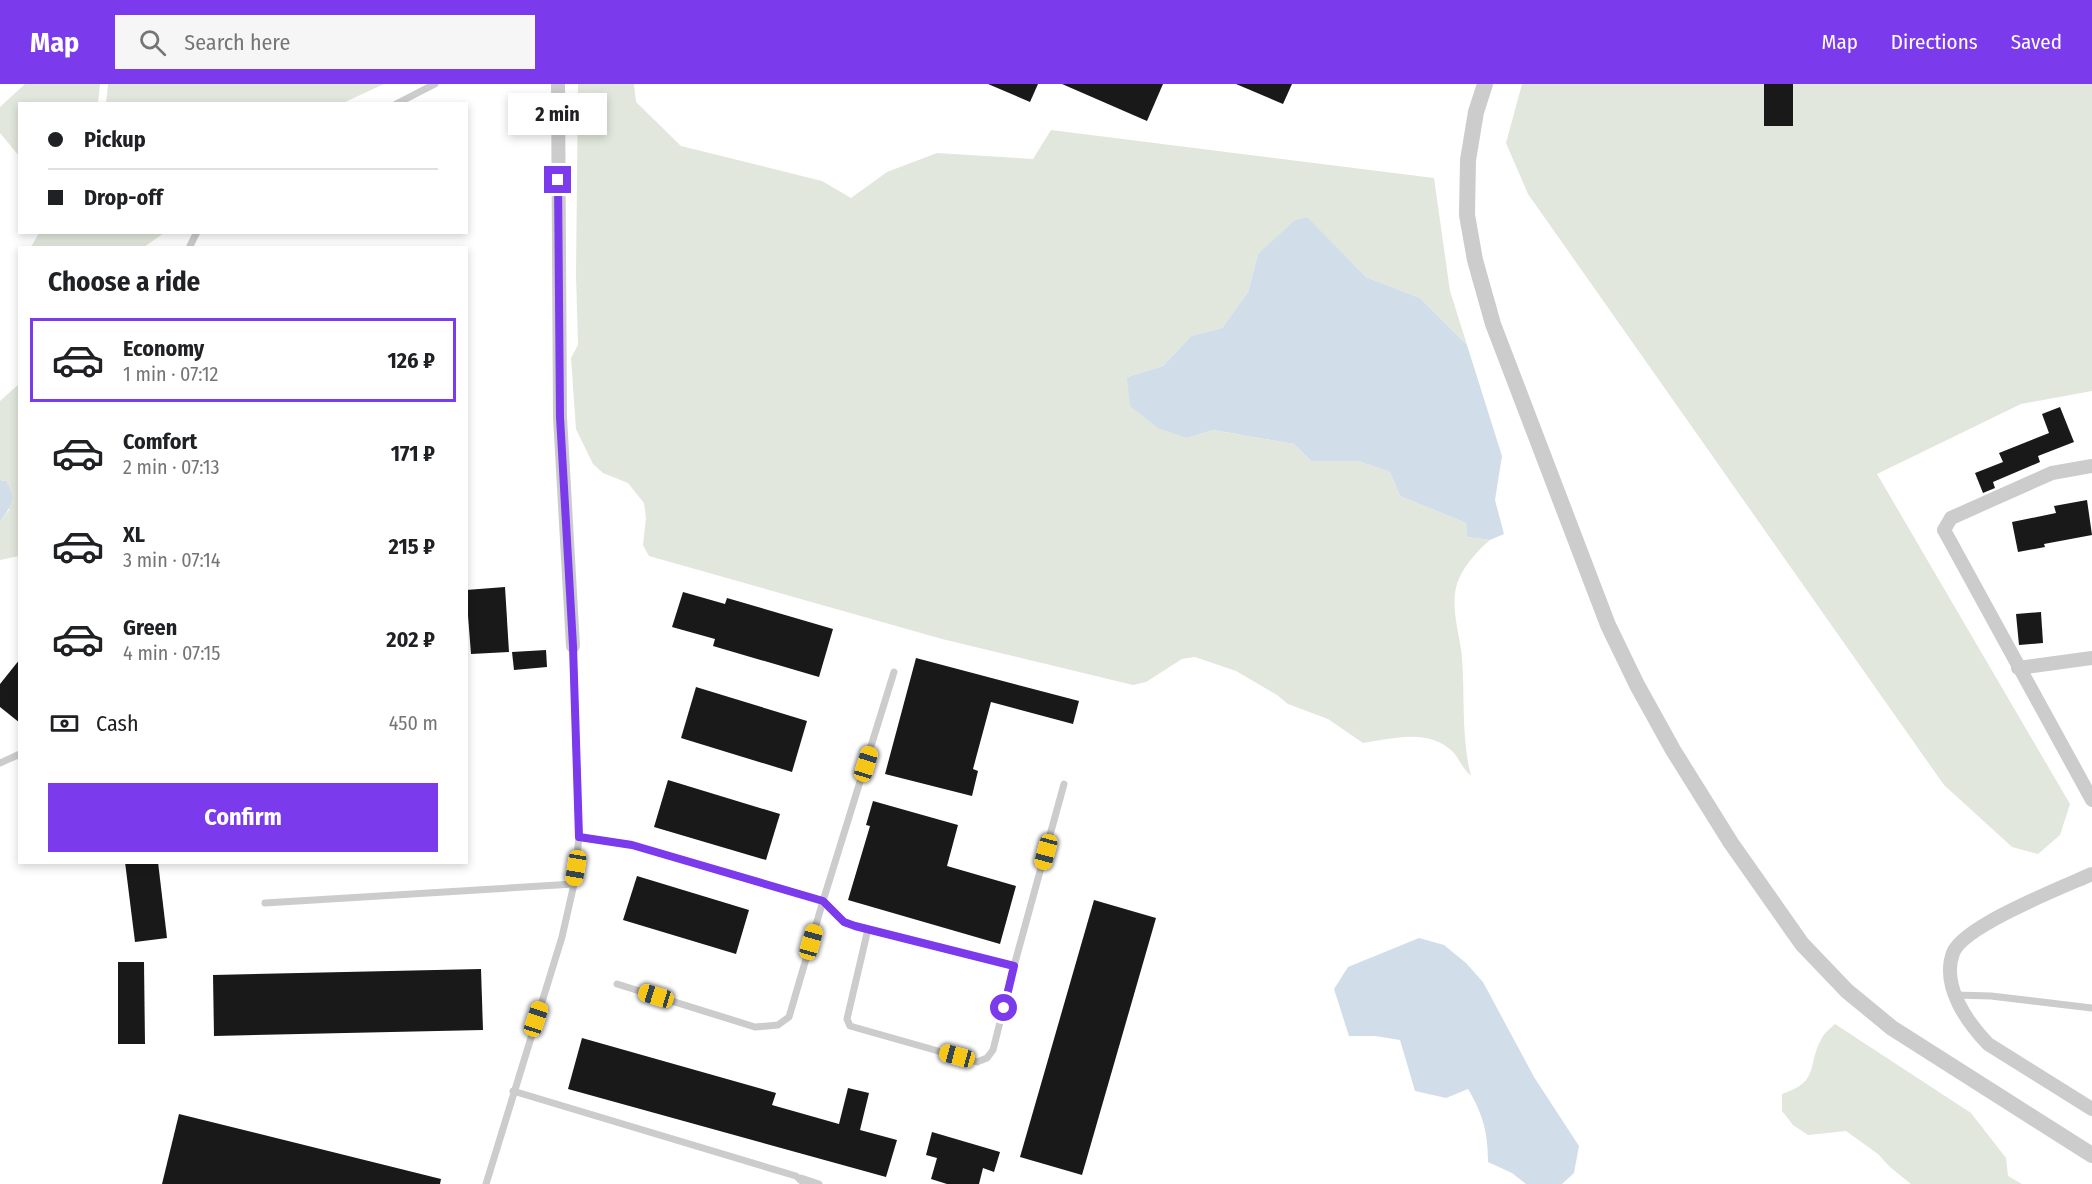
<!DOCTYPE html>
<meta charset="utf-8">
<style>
body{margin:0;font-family:"Fira Sans Condensed",sans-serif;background:#f6f6f6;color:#202124;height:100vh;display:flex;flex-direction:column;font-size:22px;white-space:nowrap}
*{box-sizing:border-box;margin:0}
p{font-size:20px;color:#757577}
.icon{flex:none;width:33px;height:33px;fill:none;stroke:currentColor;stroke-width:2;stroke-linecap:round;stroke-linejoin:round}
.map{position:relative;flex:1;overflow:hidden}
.sheet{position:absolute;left:18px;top:162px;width:450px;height:618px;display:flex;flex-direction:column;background:#fff;border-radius:0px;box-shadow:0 3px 9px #0003}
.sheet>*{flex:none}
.guide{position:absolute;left:18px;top:18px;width:450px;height:132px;border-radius:0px;box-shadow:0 3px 9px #0003;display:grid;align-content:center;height:132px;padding:0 30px;background:#fff}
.end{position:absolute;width:27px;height:27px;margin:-14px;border:8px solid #7c3aed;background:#fff;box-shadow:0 0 0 3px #fff}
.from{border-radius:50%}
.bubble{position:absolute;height:42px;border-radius:0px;background:#fff;box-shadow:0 3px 9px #0003;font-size:20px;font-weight:700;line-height:42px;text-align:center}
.car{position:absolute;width:18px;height:36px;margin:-18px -9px;border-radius:8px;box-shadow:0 0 4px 2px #0007;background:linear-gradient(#f5c518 24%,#345 0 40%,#f5c518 0 76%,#345 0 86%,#f5c518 0)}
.guide b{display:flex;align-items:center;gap:21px;height:57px;font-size:22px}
.guide b+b{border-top:2px solid #e0e0e0}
.guide i{width:15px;height:15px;background:#202124}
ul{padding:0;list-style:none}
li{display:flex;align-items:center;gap:18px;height:84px;margin:0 12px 9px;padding:0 18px;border:3px solid transparent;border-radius:0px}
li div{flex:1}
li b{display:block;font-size:22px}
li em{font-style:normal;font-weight:700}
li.selected{border-color:#7c3aed}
li>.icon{width:54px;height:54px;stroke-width:1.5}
h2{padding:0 30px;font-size:27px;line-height:72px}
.pay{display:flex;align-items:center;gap:15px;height:66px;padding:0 30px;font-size:22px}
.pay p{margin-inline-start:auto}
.button{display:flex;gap:12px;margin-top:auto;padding:12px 30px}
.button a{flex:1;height:69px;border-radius:0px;background:#7c3aed;color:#fff;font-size:24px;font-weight:700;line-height:69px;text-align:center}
header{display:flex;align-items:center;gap:36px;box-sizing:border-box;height:84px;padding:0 30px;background:#7c3aed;color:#fff}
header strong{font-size:28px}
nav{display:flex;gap:33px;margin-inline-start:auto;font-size:21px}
.search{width:420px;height:54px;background:#f6f6f6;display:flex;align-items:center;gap:15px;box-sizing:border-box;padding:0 21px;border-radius:0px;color:#757577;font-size:22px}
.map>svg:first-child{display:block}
.green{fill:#e1e7dc}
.water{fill:#d1deea}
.building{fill:#191919}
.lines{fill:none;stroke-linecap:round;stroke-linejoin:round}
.service{stroke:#ccc;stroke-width:7}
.minor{stroke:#ccc;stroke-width:14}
.tertiary{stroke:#ccc;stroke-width:16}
.route{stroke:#7c3aed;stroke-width:8}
</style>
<header>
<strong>Map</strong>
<div class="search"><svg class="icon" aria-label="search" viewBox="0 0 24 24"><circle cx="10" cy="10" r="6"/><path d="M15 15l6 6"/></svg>Search here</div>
<nav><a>Map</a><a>Directions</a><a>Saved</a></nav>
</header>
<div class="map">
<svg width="2092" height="1100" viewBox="0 0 2092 1100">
<rect width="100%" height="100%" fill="#fff"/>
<!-- green -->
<g class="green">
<polygon points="25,0 100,0 98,19 20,20 19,72 0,49 0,23"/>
<polygon points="108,0 384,0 343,19 106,19"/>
<path d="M578,0H634L636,18L681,62L822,97L851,114L887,88L937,69L1033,75L1051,46L1434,94L1450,207L1467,261L1420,214L1366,193L1306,133L1258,170L1248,208L1222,244L1191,252L1163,282L1127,293L1187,354L1213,346L1294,360L1311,377H1358L1390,388L1400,412L1466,439L1467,453L1490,456C1476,468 1460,486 1456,504C1451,526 1460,552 1462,573C1465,613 1461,653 1471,692C1461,683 1458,672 1452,667C1427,644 1392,655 1363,659L1328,635L1288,620L1277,611L1236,587L1195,573L1182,575L1146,598L1133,601L942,555L649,472L643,461L646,434L644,419L628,399L603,389L593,380L576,345L571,274L578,261L576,190Z"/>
<polygon points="1522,0 2092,0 2092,307 2021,320 1877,390 2070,720 2060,751 2038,770 2012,763 1944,701 1528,110 1506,59"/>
<polygon points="39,149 39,148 164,149 144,163 31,163"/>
<polygon points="19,300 19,472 0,476 0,437 9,426 6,397 0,396 0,317"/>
<path d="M1835,940L1971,1029L2006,1074L2008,1092L2022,1100H1911L1890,1083L1878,1070L1846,1047L1808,1051L1793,1041L1782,1027V1010C1821,997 1806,982 1822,954C1824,949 1831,944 1835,940Z"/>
</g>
<!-- water -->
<g class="water">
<polygon points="1307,133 1366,193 1420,214 1467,261 1502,372 1495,416 1504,450 1490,456 1467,453 1466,439 1400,412 1390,388 1358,377 1311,377 1294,360 1213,346 1187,354 1158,344 1130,322 1127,293 1163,282 1191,252 1222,244 1248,208 1258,170 1294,137"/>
<path d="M0,396L6,397C16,413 12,423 0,437Z"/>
<path d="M1419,854L1444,861L1466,879L1483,898L1534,993L1579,1062L1574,1089L1562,1100H1526L1512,1089L1488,1078C1488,1049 1483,1030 1468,1005L1446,1014L1415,1007L1400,956L1375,952H1349L1334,905L1348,883Z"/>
</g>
<!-- building -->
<g class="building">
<polygon points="988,0 1038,0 1030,18"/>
<polygon points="1062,0 1163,0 1147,37"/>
<polygon points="1236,0 1292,0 1283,20"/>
<rect x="1764" y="0" width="29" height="42"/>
<polygon points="2060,323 2074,358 2038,372 2040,378 1993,398 1995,404 1983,409 1975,389 2003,378 1999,369 2049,349 2042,330"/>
<polygon points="2087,416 2092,451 2044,460 2045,463 2018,468 2012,438 2056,429 2054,422"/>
<polygon points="505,503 509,568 471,570 466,506"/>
<polygon points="683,508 725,520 727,514 833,545 819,593 713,562 715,555 672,543"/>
<polygon points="2041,528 2043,559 2019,561 2016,530"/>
<polygon points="546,566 547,583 514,586 512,568"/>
<polygon points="916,574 1079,617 1073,640 991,618 973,685 978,687 972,712 885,690"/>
<polygon points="20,575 20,639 0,623 0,600"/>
<polygon points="696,603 807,637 792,688 681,654"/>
<polygon points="668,696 780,730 766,776 654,743"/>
<polygon points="873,717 958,741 947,782 1016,802 1000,860 848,816 870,742 866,741"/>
<polygon points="125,778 158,778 167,854 135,858"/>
<polygon points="637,792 749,826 736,870 623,836"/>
<polygon points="1094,816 1156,834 1082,1091 1020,1073"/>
<polygon points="118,878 144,878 145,960 118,960"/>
<polygon points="481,885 483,946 214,952 213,891"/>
<polygon points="582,954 776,1009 772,1021 839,1040 848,1004 869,1009 860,1046 897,1056 886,1093 568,1005"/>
<polygon points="179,1030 441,1095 440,1100 162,1100"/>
<polygon points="932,1048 1000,1068 994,1088 983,1084 979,1100 947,1100 931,1095 937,1074 926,1071"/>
</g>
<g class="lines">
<!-- service -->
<g class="service">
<polyline points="396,20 435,0"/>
<polyline points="189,164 197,148"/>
<polyline points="0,679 20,670"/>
<polyline points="579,753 632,761 823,817 894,588"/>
<polyline points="823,817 844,838 855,842 1014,882 1064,700"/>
<polyline points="265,819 574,800"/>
<polyline points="868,845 847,935 850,942 977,978 987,974 993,966 1014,882"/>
<polyline points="617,900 755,943 778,941 789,933 823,817"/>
<polyline points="1955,911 1991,912 2092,924"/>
<polyline points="513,1007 796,1092 805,1100"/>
<polyline points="801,1094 819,1100"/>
<polyline points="486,1100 562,853 574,800 579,753 573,562"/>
</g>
<!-- minor -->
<g class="minor">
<polyline points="558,0 560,333 573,562"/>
<polyline points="2092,382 2052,389 1951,434 1944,446 2092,716"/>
<polyline points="2018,584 2092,574"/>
<path d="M2092,790C2063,803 1963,842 1953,869C1941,902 1967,938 1988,960L2092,1025"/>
</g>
<!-- tertiary -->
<polyline class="tertiary" points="1485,0 1476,28 1468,76 1467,131 1475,176 1493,240 1608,541 1637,601 1673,666 1731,759 1802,860 1847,907 1892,944 2092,1071"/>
</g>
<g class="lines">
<!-- route -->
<polyline class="route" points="558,96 560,333 573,562 579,753 632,761 823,817 844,838 855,842 1014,882 1004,924"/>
</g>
</svg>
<i class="end from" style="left:1004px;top:924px"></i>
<i class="end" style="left:558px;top:96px"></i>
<div class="bubble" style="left:508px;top:9px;width:99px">2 min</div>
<i class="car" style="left:866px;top:680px;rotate:17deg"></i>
<i class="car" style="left:1046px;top:768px;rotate:195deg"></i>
<i class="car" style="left:576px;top:784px;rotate:189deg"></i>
<i class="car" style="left:811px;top:858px;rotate:16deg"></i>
<i class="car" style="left:656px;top:912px;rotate:287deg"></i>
<i class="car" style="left:536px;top:935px;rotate:18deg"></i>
<i class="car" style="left:957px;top:972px;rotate:285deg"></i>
<div class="guide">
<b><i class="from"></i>Pickup</b>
<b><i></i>Drop-off</b>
</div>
<section class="sheet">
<h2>Choose a ride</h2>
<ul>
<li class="selected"><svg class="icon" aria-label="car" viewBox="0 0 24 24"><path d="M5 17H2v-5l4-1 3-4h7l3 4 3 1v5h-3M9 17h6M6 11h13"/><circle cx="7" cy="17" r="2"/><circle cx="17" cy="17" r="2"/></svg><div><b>Economy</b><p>1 min · 07:12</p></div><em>126 ₽</em></li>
<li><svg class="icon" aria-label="car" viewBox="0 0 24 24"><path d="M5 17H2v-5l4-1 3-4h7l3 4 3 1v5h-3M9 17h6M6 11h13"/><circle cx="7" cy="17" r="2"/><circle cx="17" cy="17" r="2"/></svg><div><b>Comfort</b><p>2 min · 07:13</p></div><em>171 ₽</em></li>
<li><svg class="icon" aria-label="car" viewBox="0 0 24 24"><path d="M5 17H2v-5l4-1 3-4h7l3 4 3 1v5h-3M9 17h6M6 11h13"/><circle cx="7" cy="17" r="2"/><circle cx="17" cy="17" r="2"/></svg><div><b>XL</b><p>3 min · 07:14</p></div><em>215 ₽</em></li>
<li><svg class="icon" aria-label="car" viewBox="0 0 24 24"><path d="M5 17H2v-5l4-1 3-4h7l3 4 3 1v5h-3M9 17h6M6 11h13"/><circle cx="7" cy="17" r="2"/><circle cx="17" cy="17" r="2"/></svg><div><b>Green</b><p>4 min · 07:15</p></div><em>202 ₽</em></li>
</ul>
<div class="pay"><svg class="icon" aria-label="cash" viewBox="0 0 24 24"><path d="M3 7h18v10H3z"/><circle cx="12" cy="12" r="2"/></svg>Cash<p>450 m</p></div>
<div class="button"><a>Confirm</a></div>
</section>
</div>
